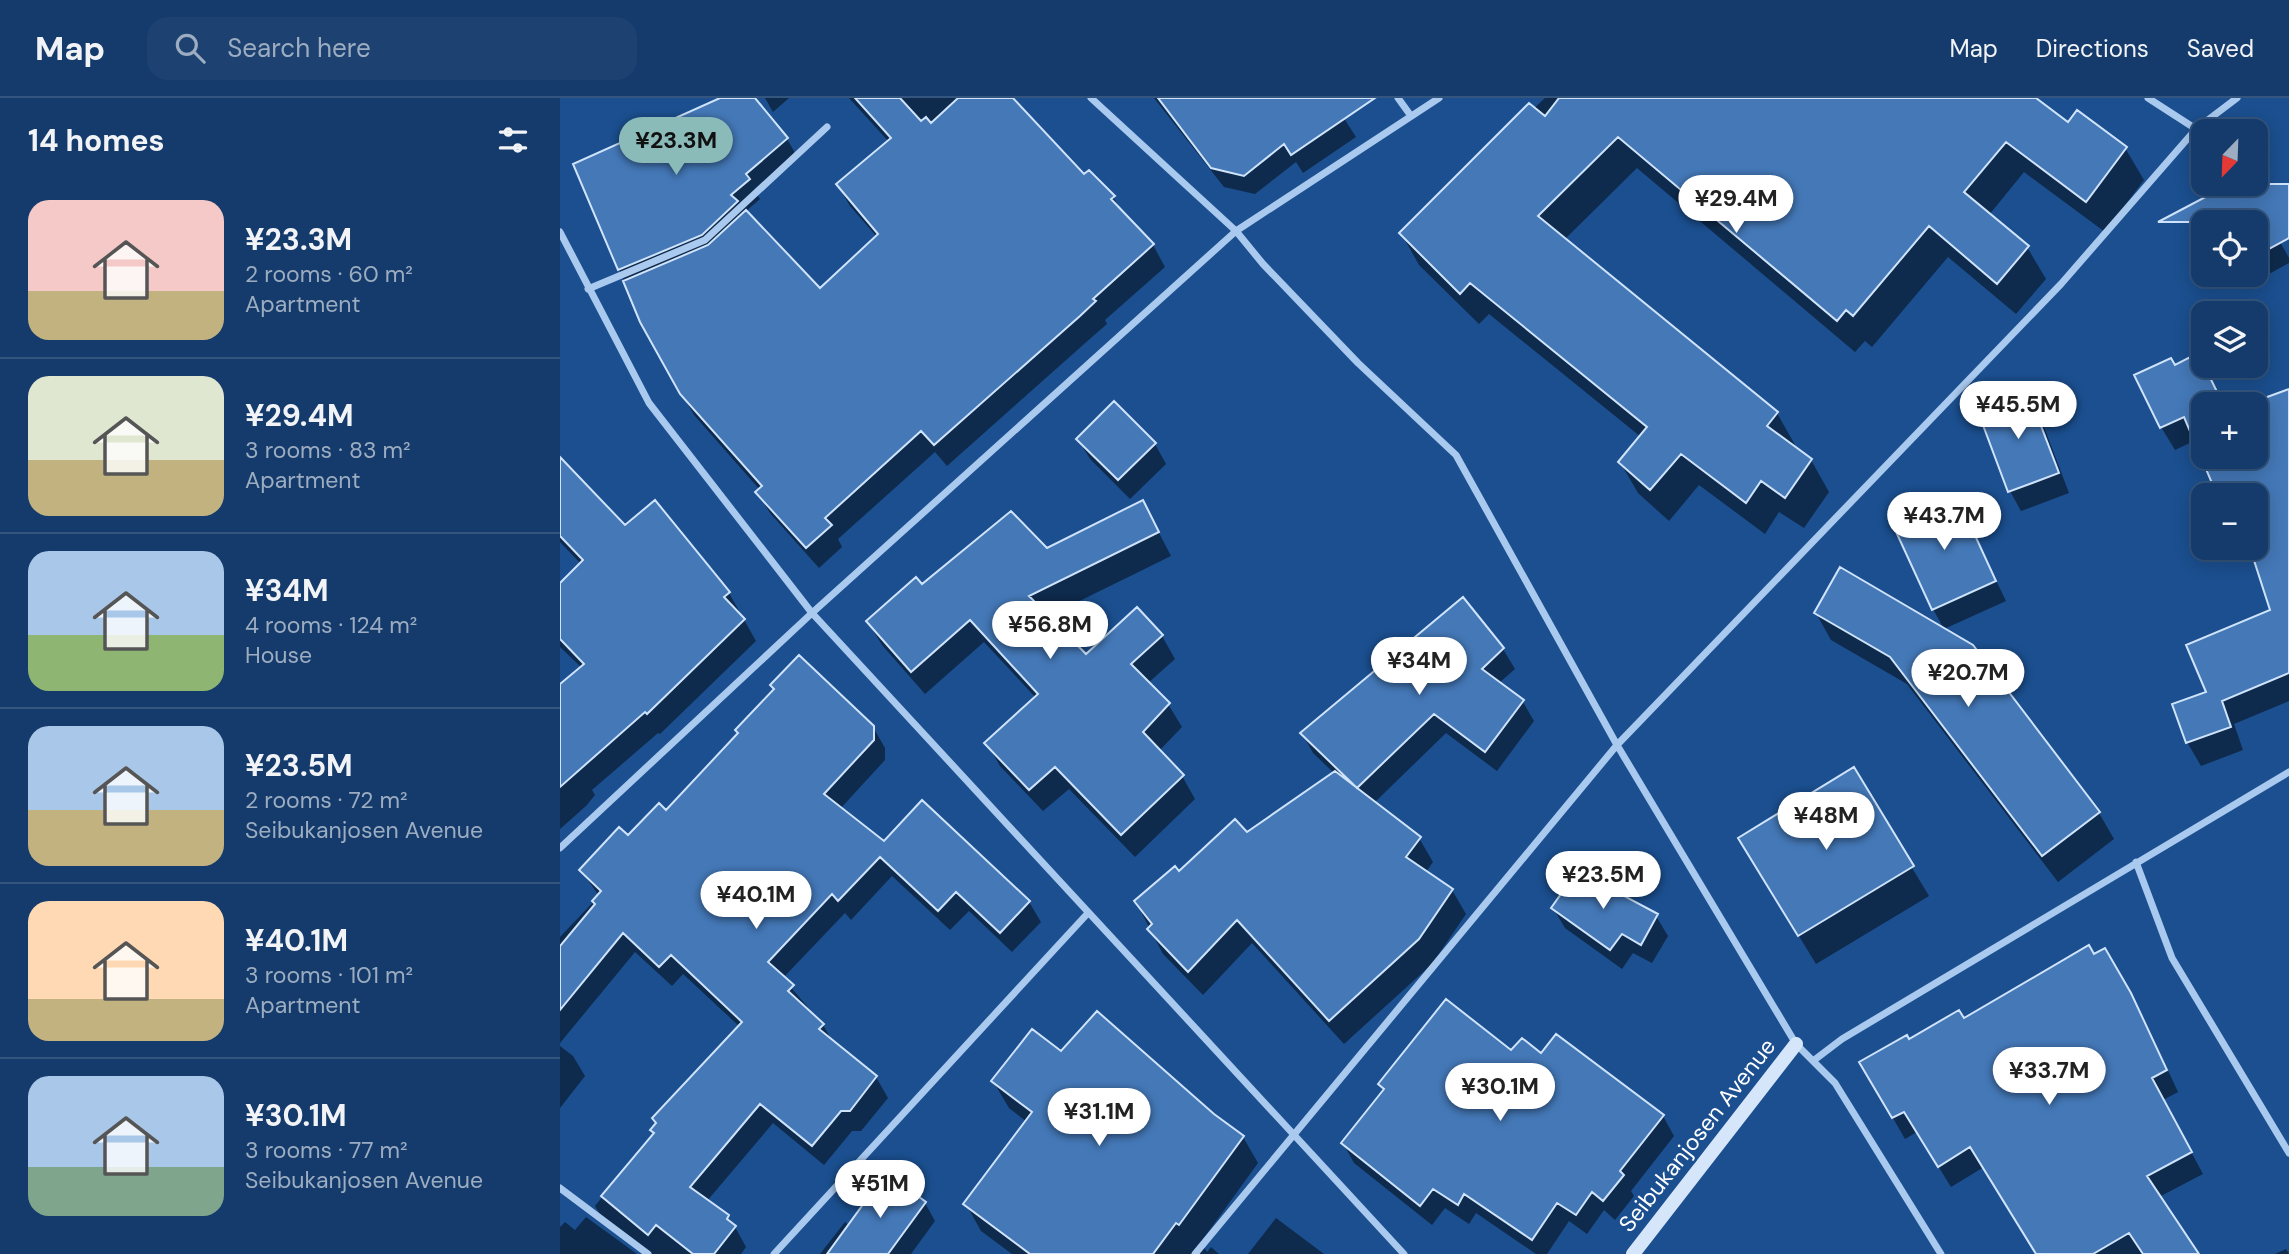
<!DOCTYPE html>
<html lang="en">
<head>
<meta charset="utf-8">
<style>
	:root { --surface:#143b6b; --page:#1d4271; --text:#f1f3f6; --muted:#9dadc1; --line:#33557e; --accent:#8bbbb9 }
	body { margin:0; font-family:"DM Sans",sans-serif; background:var(--page); color:var(--text); height:100vh; display:flex; flex-direction:column; font-size:26px; white-space:nowrap }
	* { box-sizing:border-box; margin:0 }
	p { font-size:23px; color:var(--muted) }
	.icon { flex:none; width:38px; height:38px; fill:none; stroke:currentColor; stroke-width:2; stroke-linecap:round; stroke-linejoin:round }
	.map { position:relative; flex:1; overflow:hidden }
	.panel { display:flex; flex-direction:column; background:var(--surface); width:560px }
	.panel>* { flex:none }
	.needle { width:46px; rotate:203deg }
	.buttons { position:absolute; left:1631px; top:21px; display:grid; gap:14px }
	.buttons a { display:grid; place-items:center; width:77px; height:77px; border-radius:14px; background:var(--surface); box-shadow:0 4px 18px #0003,0 0 0 2px var(--line); font-size:35px }
	.price { position:absolute; translate:-50% -60px; padding:0 16px; border-radius:24px; background:#fff; color:#222; font-size:23px; line-height:46px; filter:drop-shadow(0 2px 4px #0008) }
	.price::after { content:''; position:absolute; left:50%; top:42px; width:21px; height:16px; margin-left:-10px; background:inherit; clip-path:polygon(0 0,100% 0,50% 100%) }
	.price.current { background:var(--accent); color:#111 }
	ul { padding:0; list-style:none }
	li { display:flex; align-items:center; gap:21px; height:175px; padding:0 28px }
	li+li { border-top:2px solid var(--line) }
	li span { display:grid; place-items:center; flex:none; width:196px; height:140px; border-radius:21px; color:#555 }
	li>.icon { margin-inline-start:auto }
	span .icon { width:84px; height:84px; fill:#fffc; stroke-width:1 }
	li b { font-size:30px }
	h2 { display:flex; justify-content:space-between; align-items:center; height:84px; padding:0 28px; font-size:30px }
	header { display:flex; align-items:center; gap:42px; box-sizing:border-box; height:98px; padding:0 35px; background:var(--surface); border-bottom:2px solid var(--line) }
	header strong { font-size:33px }
	nav { display:flex; gap:38px; margin-inline-start:auto; font-size:24px }
	.search { width:490px; height:63px; background:var(--page); display:flex; align-items:center; gap:18px; box-sizing:border-box; padding:0 24px; border-radius:21px; color:var(--muted); font-size:26px }
	main { display:flex; flex:1; min-height:0 }
	.map>svg:first-child { display:block }
	.shadow { fill:#0007 }
	.building { fill:#4478b7; stroke:#cfe3fa; stroke-width:2 }
	.lines { fill:none; stroke-linecap:round; stroke-linejoin:round }
	.street { stroke:#a9c9ee; stroke-width:7 }
	.secondary { stroke:#d6e6fa; stroke-width:14 }
	.labels { text-anchor:middle; stroke-width:5; stroke-linejoin:round; paint-order:stroke }
	.street-label { font-size:23px; fill:#fff; stroke:#1b4f8f }
</style>
</head>
<body>
<header>
<strong>Map</strong>
<div class="search"><svg class="icon" aria-label="search" viewBox="0 0 24 24"><circle cx="10" cy="10" r="6"/><path d="M15 15l6 6"/></svg>Search here</div>
<nav><a>Map</a><a>Directions</a><a>Saved</a></nav>
</header>
<main>
<section class="panel">
<h2>14 homes<svg class="icon" aria-label="filters" viewBox="0 0 24 24"><path d="M4 7h16M4 17h16"/><circle cx="9" cy="7" r="2"/><circle cx="15" cy="17" r="2"/></svg></h2>
<ul>
<li><span style="background:linear-gradient(#f6c9c9 65%,#c2b280 0)"><svg class="icon" aria-label="home" viewBox="0 0 24 24"><path d="M3 11l9-7 9 7M6 9v11h12V9"/></svg></span><div><b>¥23.3M</b><p>2 rooms · 60 m²</p><p>Apartment</p></div></li>
<li><span style="background:linear-gradient(#dfe7d0 60%,#c2b280 0)"><svg class="icon" aria-label="home" viewBox="0 0 24 24"><path d="M3 11l9-7 9 7M6 9v11h12V9"/></svg></span><div><b>¥29.4M</b><p>3 rooms · 83 m²</p><p>Apartment</p></div></li>
<li><span style="background:linear-gradient(#a9c7e8 60%,#8fb573 0)"><svg class="icon" aria-label="home" viewBox="0 0 24 24"><path d="M3 11l9-7 9 7M6 9v11h12V9"/></svg></span><div><b>¥34M</b><p>4 rooms · 124 m²</p><p>House</p></div></li>
<li><span style="background:linear-gradient(#a9c7e8 60%,#c2b280 0)"><svg class="icon" aria-label="home" viewBox="0 0 24 24"><path d="M3 11l9-7 9 7M6 9v11h12V9"/></svg></span><div><b>¥23.5M</b><p>2 rooms · 72 m²</p><p>Seibukanjosen Avenue</p></div></li>
<li><span style="background:linear-gradient(#ffd9b3 70%,#c2b280 0)"><svg class="icon" aria-label="home" viewBox="0 0 24 24"><path d="M3 11l9-7 9 7M6 9v11h12V9"/></svg></span><div><b>¥40.1M</b><p>3 rooms · 101 m²</p><p>Apartment</p></div></li>
<li><span style="background:linear-gradient(#a9c7e8 65%,#7fa58c 0)"><svg class="icon" aria-label="home" viewBox="0 0 24 24"><path d="M3 11l9-7 9 7M6 9v11h12V9"/></svg></span><div><b>¥30.1M</b><p>3 rooms · 77 m²</p><p>Seibukanjosen Avenue</p></div></li>
</ul>
</section>
<div class="map">
<svg width="1729" height="1156" viewBox="0 0 1729 1156">
	<rect width="100%" height="100%" fill="#1b4f8f"/>
	<path class="shadow" d="M164 0H193L227 41 238 60 196 95 200 101 185 114 260 193 317 139 290 108 278 87 329 44 289 0H454L524 78 553 99 564 117 593 147 605 169 545 222 547 226 532 239 387 368 375 354 278 441 282 449 259 470 210 415 197 394 200 392 134 317 81 223 59 171Z
		M205 0H229L213 14Z
		M594 0H771L796 39 743 75 736 64 695 96 664 89Z
		M985 0H1473L1509 26 1565 50 1584 82 1545 134 1464 74 1429 117 1467 149 1486 181 1456 216 1388 159 1312 249 1305 243 1295 254 1077 70 1004 142 1217 315 1235 347 1233 350 1251 362 1269 394 1244 430 1219 414 1205 436 1139 387 1109 423 1078 395 1060 364 1081 339 929 216 919 226 859 167 841 135Z
		M1674 86H1688L1729 160V165L1689 187 1683 177H1696V124H1655L1643 102Z
		M1637 257 1663 306H1643V359H1696L1693 306 1729 293V603L1674 626 1683 652 1641 668 1627 644 1649 595 1712 513 1692 450H1696V397H1659L1636 342 1615 352 1601 329 1614 269Z
		M1467 294 1478 313 1509 395 1461 413 1450 393Z
		M518 341 595 346 606 366 570 401 530 361Z
		M0 362 65 429 95 404 169 495 196 543 100 636 98 635 32 692 35 697 26 708 0 731V589L22 570 0 549V487L21 466 0 444Z
		M1395 398 1446 503 1384 531 1373 511Z
		M583 404 611 458 487 519 526 559 602 538 615 561 588 585 608 606 622 629 599 653 622 678 635 701 575 759 509 691 483 713 440 668 427 645 476 600 424 544 365 596 322 547 308 524 362 489 486 452Z
		M1281 472 1539 715 1554 741 1498 784 1347 586 1271 542 1256 515Z
		M943 551 955 571 939 585 963 604 974 623 937 673 886 635 814 705 859 740 873 764 866 774 892 792 906 816 872 866 784 946 692 845 643 897 603 856 576 804 686 736 775 676 753 655 742 635Z
		M313 629 325 650V662L280 711 324 745 469 804 481 824 452 854 409 813 390 832 332 778 291 822 285 815 223 880 263 927 273 944 316 979 328 1000 301 1033H292L264 1067 213 1025 147 1103 167 1119 175 1129 186 1149 181 1156H85L47 1128 35 1108 180 929 123 876 112 888 75 854 0 945V839L39 798 21 772 106 714Z
		M1293 672 1369 798 1256 866 1197 769Z
		M1063 800 1096 818 1108 838 1092 865 1073 855 1062 871 1005 830 993 810Z
		M1545 852 1583 919 1618 994 1603 1002 1643 1076 1599 1099 1637 1156H1477L1424 1069 1391 1089 1357 1034 1345 1041 1301 964 1403 923Z
		M0 948 13 958 25 978 0 1010Z
		M501 955 653 1018 683 1039 698 1065 641 1144 647 1154 651 1149 659 1156H452L421 1133 406 1106 467 1024 449 1010 433 983Z
		M952 955 982 958 1103 1018 1114 1038 1071 1093 1074 1098 1055 1122 1044 1112 1027 1136 1009 1123 987 1156H976L916 1115 909 1126 885 1110 872 1127 794 1065 783 1045 824 993 821 987Z
		M365 1105 375 1123 351 1156H260L285 1124 290 1128Z
		M26 1119 77 1156H0V1129L5 1124 15 1132Z
		M716 1120 764 1156H688Z
		M1726 1151 1729 1156H1715Z"/>
	<path class="building" d="M160 0H195L228 40 186 76 190 81 171 97 178 103 142 137 58 172 13 66Z
		M295 0H340L361 23 366 19 371 25 398 0H453L524 76 529 72 555 98 551 101 594 146 533 201 536 203 520 218 374 347 361 333 265 420 272 427 246 450 195 394 202 388 120 296 80 224 63 183 148 147 186 112 260 190 318 136 276 86 331 40Z
		M598 0H815L731 57 724 46 684 78 651 70Z
		M999 0H1476L1508 24 1517 12 1567 49 1526 104 1446 44 1404 94 1469 148 1437 186 1369 128 1293 218 1286 212 1277 223 1058 39 978 118 1218 314 1207 328 1252 361 1225 400 1201 383 1186 405 1121 356 1090 392 1058 364 1087 329 910 185 900 196 839 135 969 5 985 18Z
		M1670 86H1729V140L1696 158V124H1598Z
		M1638 255 1663 306H1643V359H1696V306H1688L1729 291V575L1662 603 1671 629 1626 645 1612 606 1646 594 1626 547 1710 512 1690 450H1696V397H1657L1624 319 1600 330 1574 277 1611 260 1615 267Z
		M1467 291 1499 375 1448 394 1417 311Z
		M554 303 596 345 558 382 516 341Z
		M0 359 65 427 95 402 170 494 164 499 185 521 87 616 85 614 0 689V586L24 566 0 541V485L23 462 0 438Z
		M1396 396 1436 483 1372 512 1332 425Z
		M583 402 599 434 469 498 526 556 577 509 603 537 571 566 610 605 583 634 624 677 561 737 495 669 469 692 424 645 478 596 410 522 351 574 306 523 356 479 362 486 451 413 487 450Z
		M1280 469 1413 547 1540 714 1482 758 1330 559 1254 515Z
		M903 499 944 550 922 571 964 602 925 654 874 616 797 690 740 635Z
		M239 557 314 628V642L264 696 324 743 362 702 470 803 440 835 396 794 378 813 320 759 278 803 272 796 208 864 234 887 228 893 264 926 259 931 317 978 290 1013H281L252 1048 200 1006 130 1089 169 1117 167 1121 176 1128 154 1156H133L96 1127 88 1137 41 1098 94 1035 90 1032 96 1025 92 1020 182 924 111 857 99 869 63 835 0 912V848L35 806 32 803 41 793 19 772 59 729 68 737 99 705 106 712 178 635 175 632 214 591 210 587Z
		M1294 669 1354 768 1238 838 1178 740Z
		M775 673 861 739 846 759 893 791 859 841 769 923 677 822 628 874 587 831 592 826 574 803 615 768 619 773 675 721 687 734Z
		M1021 768 1064 798 1098 816 1081 847 1062 836 1050 852 991 810Z
		M1529 847 1534 856 1545 850 1571 895 1607 972 1592 980 1632 1054 1587 1078 1639 1156H1583L1569 1135 1533 1156H1476L1410 1049 1378 1069 1344 1014 1332 1020 1299 964 1347 937 1349 941 1399 912 1404 920Z
		M886 901 951 952 962 940 981 955 996 936 1104 1017 1060 1073 1064 1077 1043 1103 1032 1094 1016 1117 997 1105 972 1142 904 1096 898 1107 873 1091 860 1108 781 1045 824 991 818 986Z
		M537 913 654 1016 684 1038 619 1127 616 1125 593 1156H470L403 1106 472 1014 431 983 472 931 501 953Z
		M326 1075 366 1104 328 1156H267Z"/>
	<g class="lines">
		<path class="street" d="M531 0 676 133 703 166 798 265 896 357 1057 647 1236 946 1275 985 1381 1156
			M838 0 851 18
			M1588 0 1636 31
			M0 134 89 305 252 515 844 1156
			M28 191 145 142 267 29
			M0 750 252 515 676 133 879 0
			M1576 764 1612 860 1729 1055
			M1253 963 1282 941 1729 674
			M0 1090 88 1156
			M214 1156 528 815
			M635 1156 1057 647 1501 186 1636 31 1677 0"/>
		<path class="secondary" d="M1073 1156 1236 946"/>
	</g>
	<g class="labels">
		<g class="street-label">
			<text transform="translate(1137 1037) rotate(-52)" y="8">Seibukanjosen Avenue</text>
		</g>
	</g>
</svg>
<div class="buttons">
<a><svg class="needle" viewBox="-14 -14 28 28"><path d="M0-13l5 13h-10z" fill="#e53935"/><path d="M0 13l5-13h-10z" fill="#9dadc1"/></svg></a>
<a><svg class="icon" aria-label="locate" viewBox="0 0 24 24"><circle cx="12" cy="12" r="6"/><path d="M12 2v4M12 18v4M2 12h4M18 12h4"/></svg></a>
<a><svg class="icon" aria-label="layers" viewBox="0 0 24 24"><path d="M12 4l9 5-9 5-9-5zM3 14l9 5 9-5"/></svg></a>
<a>+</a>
<a>−</a>
</div>
<b class="price current" style="left:116px;top:79px">¥23.3M</b>
<b class="price" style="left:1176px;top:137px">¥29.4M</b>
<b class="price" style="left:1458px;top:343px">¥45.5M</b>
<b class="price" style="left:1384px;top:454px">¥43.7M</b>
<b class="price" style="left:490px;top:563px">¥56.8M</b>
<b class="price" style="left:859px;top:599px">¥34M</b>
<b class="price" style="left:1408px;top:611px">¥20.7M</b>
<b class="price" style="left:1266px;top:754px">¥48M</b>
<b class="price" style="left:1043px;top:813px">¥23.5M</b>
<b class="price" style="left:196px;top:833px">¥40.1M</b>
<b class="price" style="left:1489px;top:1009px">¥33.7M</b>
<b class="price" style="left:940px;top:1025px">¥30.1M</b>
<b class="price" style="left:539px;top:1050px">¥31.1M</b>
<b class="price" style="left:320px;top:1122px">¥51M</b>
</div>
</main>
</body>
</html>
